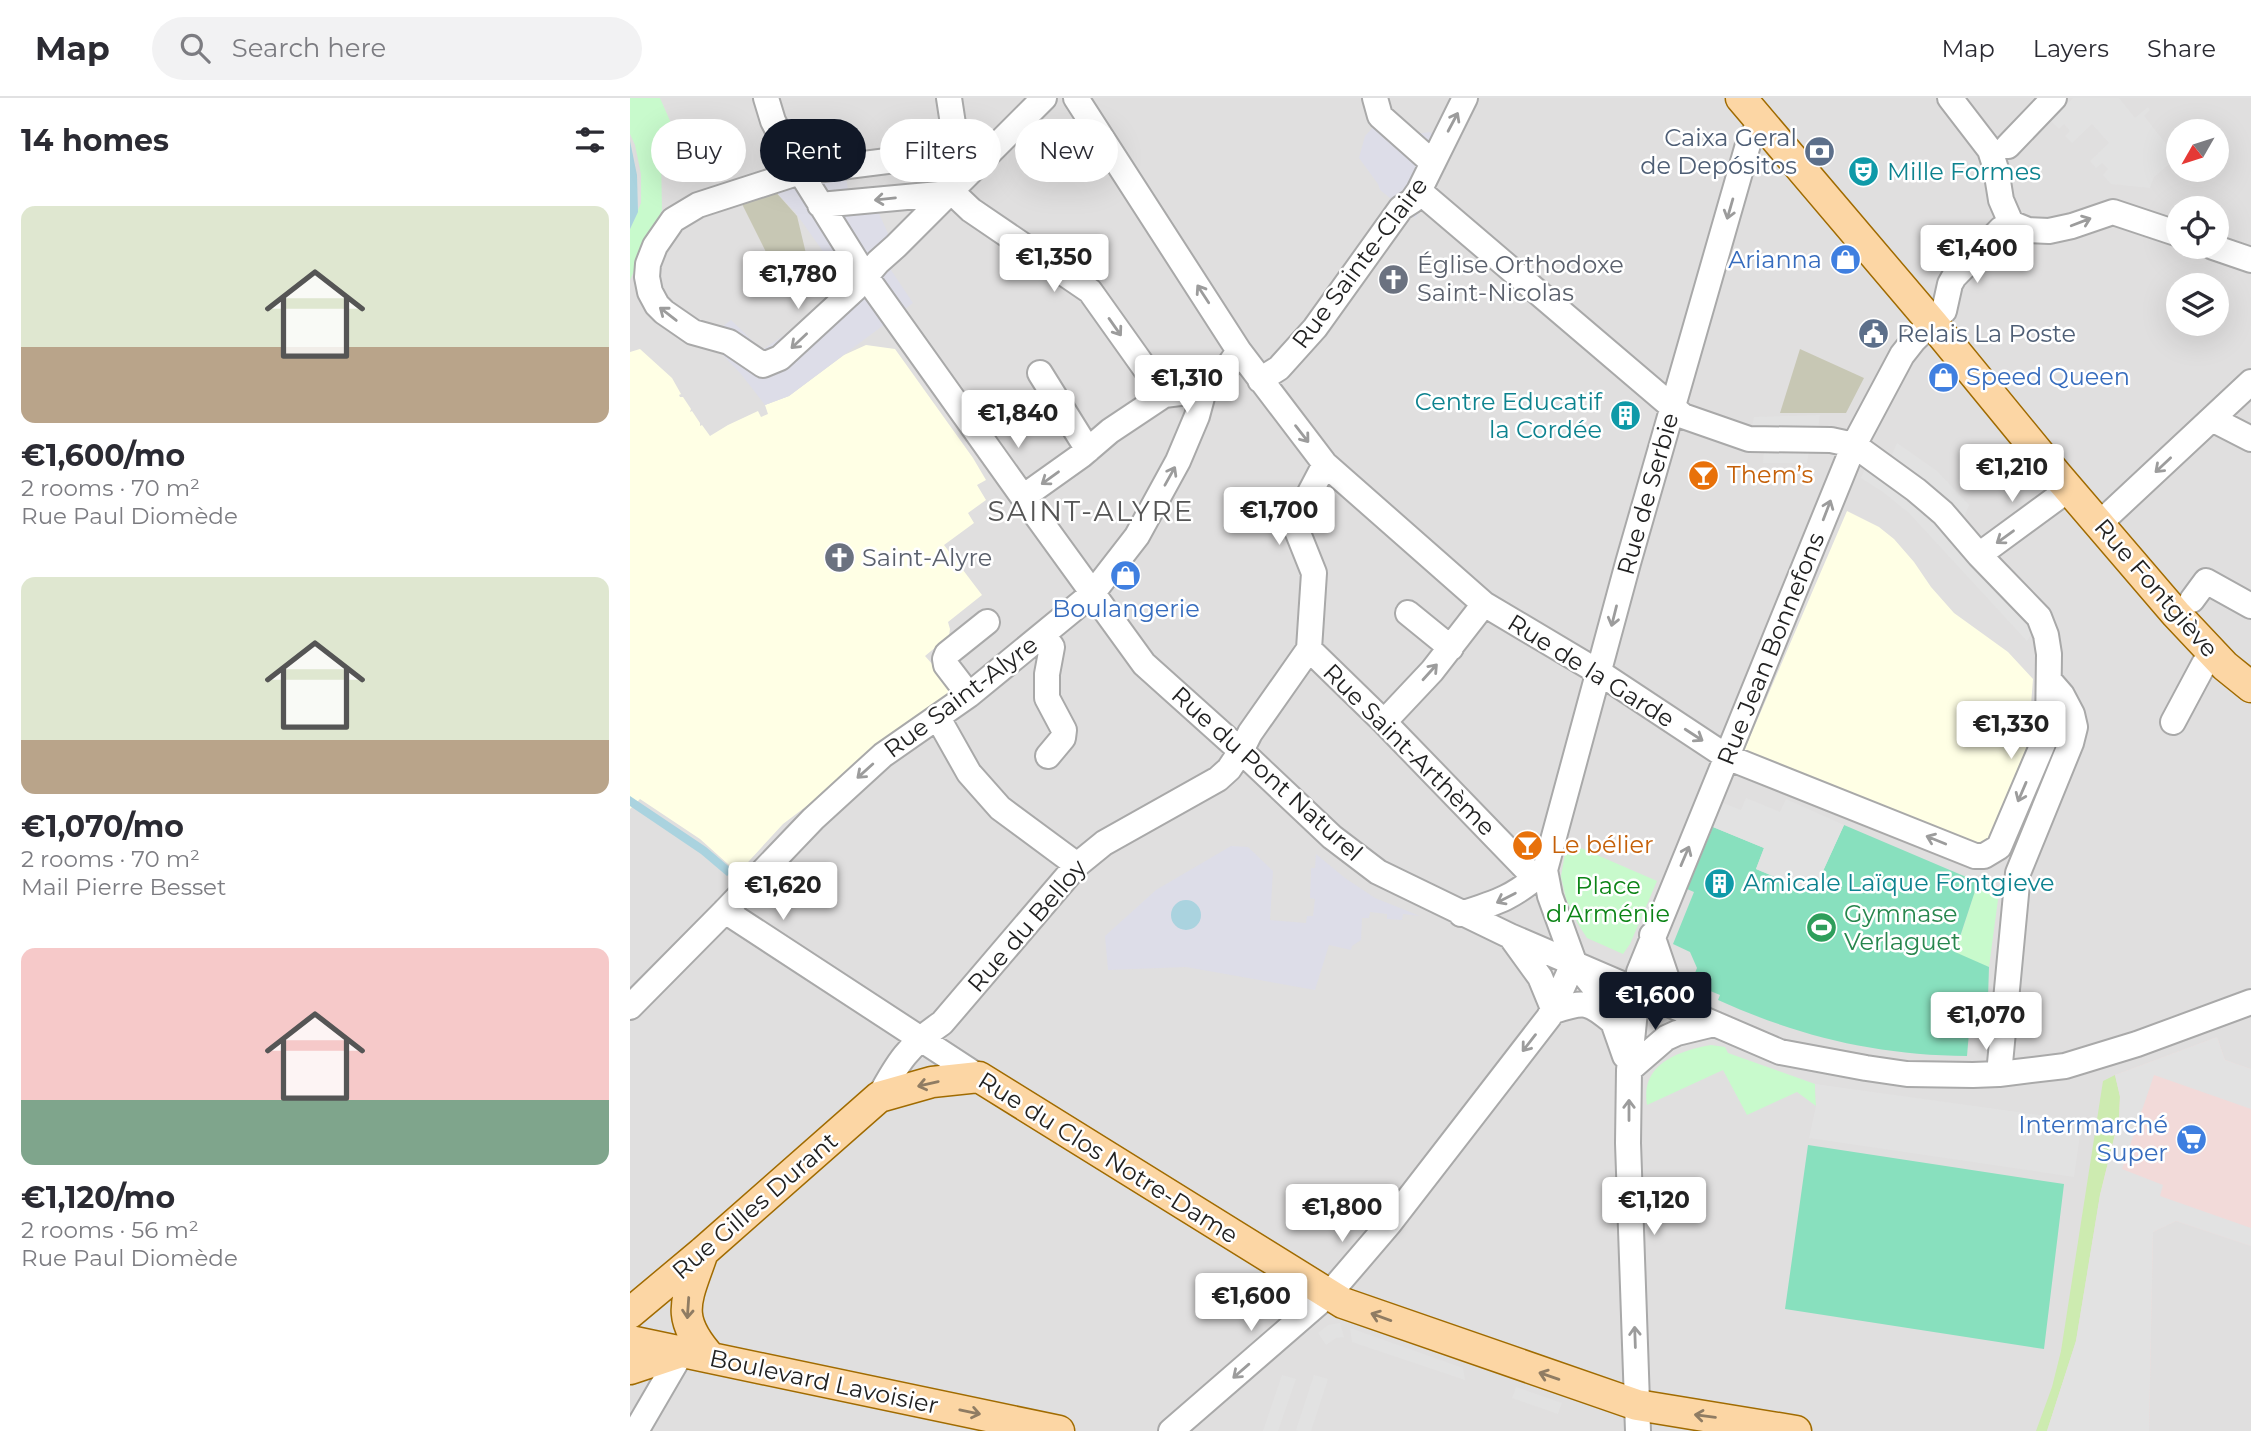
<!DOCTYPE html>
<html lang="en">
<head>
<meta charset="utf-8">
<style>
	:root { --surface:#fff; --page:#f2f2f3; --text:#2b2b33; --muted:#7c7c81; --line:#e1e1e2; --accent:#111827 }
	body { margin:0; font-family:Montserrat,sans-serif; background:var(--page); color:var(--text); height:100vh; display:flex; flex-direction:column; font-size:26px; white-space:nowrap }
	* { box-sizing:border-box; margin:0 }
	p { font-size:23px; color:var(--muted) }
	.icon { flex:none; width:38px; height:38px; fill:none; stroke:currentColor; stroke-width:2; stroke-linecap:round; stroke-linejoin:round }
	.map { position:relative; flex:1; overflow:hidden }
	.drawer { display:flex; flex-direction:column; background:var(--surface); width:630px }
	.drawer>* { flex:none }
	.top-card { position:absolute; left:21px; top:21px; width:665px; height:63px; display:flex; gap:14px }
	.needle { width:46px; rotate:231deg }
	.fabs { position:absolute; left:1536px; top:21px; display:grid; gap:14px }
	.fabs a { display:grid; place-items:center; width:63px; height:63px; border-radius:50%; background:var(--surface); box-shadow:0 7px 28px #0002; font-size:35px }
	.price { position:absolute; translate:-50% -60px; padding:0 16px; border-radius:7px; background:#fff; color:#222; font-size:23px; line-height:46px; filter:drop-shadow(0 2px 4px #0008) }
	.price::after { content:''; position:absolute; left:50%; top:42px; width:21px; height:16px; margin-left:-10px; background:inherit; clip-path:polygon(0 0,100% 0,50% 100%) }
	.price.active { background:var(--accent); color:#fff }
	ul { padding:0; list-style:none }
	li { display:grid; align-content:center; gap:14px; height:371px; padding:0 21px }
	li span { display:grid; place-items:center; height:217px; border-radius:14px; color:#555 }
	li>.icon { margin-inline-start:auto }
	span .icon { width:126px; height:126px; fill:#fffc; stroke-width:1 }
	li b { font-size:30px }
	h2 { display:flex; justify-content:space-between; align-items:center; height:84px; padding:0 21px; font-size:30px }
	.pill { padding:0 24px; border-radius:32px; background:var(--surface); box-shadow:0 7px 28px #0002; font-size:24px; line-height:63px }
	.pill.active { background:var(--accent); color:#fff }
	header { display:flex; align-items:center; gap:42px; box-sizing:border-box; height:98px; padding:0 35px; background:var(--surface); border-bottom:2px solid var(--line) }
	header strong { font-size:33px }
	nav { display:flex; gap:38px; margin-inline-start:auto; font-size:24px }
	.search { width:490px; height:63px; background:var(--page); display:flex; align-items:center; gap:18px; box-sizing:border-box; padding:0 24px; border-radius:38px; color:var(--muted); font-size:26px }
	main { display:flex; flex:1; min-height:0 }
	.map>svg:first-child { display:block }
	.residential { fill:#e0dfdf; fill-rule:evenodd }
	.commercial { fill:#f2dad9 }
	.education { fill:#ffffe5 }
	.construction { fill:#c7c7b4 }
	.grass { fill:#cdebb0 }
	.park { fill:#c8facc }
	.pitch { fill:#88e0be }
	.parking { fill:#e2e2e2 }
	.plaza { fill:#dddde8 }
	.water { fill:#aad3df }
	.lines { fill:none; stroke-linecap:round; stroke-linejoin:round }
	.minor-casing { stroke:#a9a9a9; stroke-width:28 }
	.major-casing { stroke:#a06b00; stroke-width:33 }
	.minor { stroke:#fff; stroke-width:24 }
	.major { stroke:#fcd6a4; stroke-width:30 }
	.oneway { stroke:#9c9c9c }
	.oneway2 { stroke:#8f7c63 }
	.labels { text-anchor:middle; stroke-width:5; stroke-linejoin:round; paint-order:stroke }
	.service-label { font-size:24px; fill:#4e5e75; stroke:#fff; text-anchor:end }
	.culture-label { font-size:24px; fill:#0d838f; stroke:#fff; text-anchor:start }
	.shop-label { font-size:24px; fill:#366cbe; stroke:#fff; text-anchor:end }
	.street-label { font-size:24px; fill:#222; stroke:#fff }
	.worship-label { font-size:24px; fill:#5b616d; stroke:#fff; text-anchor:start }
	.food-label { font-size:24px; fill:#c56008; stroke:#fff; text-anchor:start }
	.park-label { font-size:24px; fill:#0c8416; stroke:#fff }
	.leisure-label { font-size:24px; fill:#27864d; stroke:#fff; text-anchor:start }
	.quarter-label { font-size:28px; letter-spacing:2px; fill:#555; stroke:#fff }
</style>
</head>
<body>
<header>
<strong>Map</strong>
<div class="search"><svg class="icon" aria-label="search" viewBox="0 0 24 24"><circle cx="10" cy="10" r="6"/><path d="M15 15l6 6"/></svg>Search here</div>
<nav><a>Map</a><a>Layers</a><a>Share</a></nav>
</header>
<main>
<section class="drawer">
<h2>14 homes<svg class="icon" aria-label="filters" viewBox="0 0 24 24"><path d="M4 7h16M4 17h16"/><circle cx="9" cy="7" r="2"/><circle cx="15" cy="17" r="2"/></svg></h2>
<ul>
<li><span style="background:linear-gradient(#dfe7d0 65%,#b9a48a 0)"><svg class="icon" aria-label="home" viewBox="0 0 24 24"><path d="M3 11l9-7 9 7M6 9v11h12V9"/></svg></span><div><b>€1,600/mo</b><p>2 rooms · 70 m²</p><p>Rue Paul Diomède</p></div></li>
<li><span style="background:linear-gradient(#dfe7d0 75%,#b9a48a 0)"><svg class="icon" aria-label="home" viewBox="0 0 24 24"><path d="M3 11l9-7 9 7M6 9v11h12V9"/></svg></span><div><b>€1,070/mo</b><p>2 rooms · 70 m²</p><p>Mail Pierre Besset</p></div></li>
<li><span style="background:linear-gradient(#f6c9c9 70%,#7fa58c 0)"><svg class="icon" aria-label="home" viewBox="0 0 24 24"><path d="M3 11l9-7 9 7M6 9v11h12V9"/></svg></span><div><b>€1,120/mo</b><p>2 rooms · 56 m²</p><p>Rue Paul Diomède</p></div></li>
</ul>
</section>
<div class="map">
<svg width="1621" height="1333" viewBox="0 0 1621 1333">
	<rect width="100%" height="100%" fill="#f2efe9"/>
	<path class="residential" d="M0 0H1621V1333H0ZM1549 33H1587V72H1549ZM1549 110H1587V149H1549ZM1549 187H1587V226H1549Z"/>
	<path class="commercial" d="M1587 939 1595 962 1621 971V1148L1546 1123 1523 1134 1519 1333H1417L1446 1243 1470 1097 1490 998 1485 977Z"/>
	<path class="education" d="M236 247 265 251 343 360 356 382 347 387 356 402 338 415 344 425 314 447 352 497 318 524 320 531 319 538 295 558 327 594 153 726 108 775 70 741 10 701 0 711V254L10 251 42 280 51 296 49 297 50 299H53L61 311 60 314 62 313 70 325V328L72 327 80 338 98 327 128 313 131 319 138 316 135 307 159 298 214 257Z
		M1217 413 1249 429 1264 441 1284 464 1301 489 1324 515 1378 554 1403 581 1400 620 1408 639 1363 743 1345 750 1114 653Z"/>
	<path class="construction" d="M144 92 167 118 179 168 152 186 110 102Z
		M1170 251 1234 280 1216 315H1150Z"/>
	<path class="grass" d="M1485 977 1490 999 1489 1020 1470 1097 1446 1243 1417 1333H1406L1422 1289 1431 1253 1473 983Z"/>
	<path class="park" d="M0 0H30L44 32 27 47 31 59 32 112 0 182V131L11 105V76L5 47 0 36Z
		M937 744 1027 783 1000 846 993 856 957 840 948 826 936 801 931 778Z
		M1348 784 1369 794 1359 869 1325 855Z
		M1081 947 1095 949 1098 955 1185 986 1186 1008 1167 994 1117 1017 1093 972 1017 1007C1010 966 1048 953 1081 947Z"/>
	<path class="pitch" d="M1214 727 1348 784 1325 854 1359 869 1358 900 1342 899 1337 958C1247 957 1170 939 1088 902L1090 897 1061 885 1067 870 1060 854 1043 846 1064 794 1057 791 1083 729 1134 750 1126 771 1183 795Z
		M1178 1047 1434 1086 1414 1251 1155 1211Z"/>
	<path class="parking" d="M1443 0H1489L1505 20 1518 9 1520 12 1514 18 1544 56 1549 53V58L1524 79 1520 90 1481 86 1473 77 1478 71 1472 65 1466 70 1460 63 1479 45 1462 26 1442 45 1435 38 1440 33 1434 26 1429 31 1421 23Z
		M1190 317 1188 332 1121 333 1124 319Z
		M1267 345 1307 373 1339 407 1332 424 1300 387 1261 359Z
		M1134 353 1179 354 1177 365H1133Z
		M1236 368 1286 404 1405 531 1397 543 1279 415 1253 394 1231 380Z
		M1116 700 1150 714 1156 701 1214 727 1183 795 1126 771 1134 750 1083 729 1093 705 1111 712Z
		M1587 939 1595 962 1621 971V1011L1524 977 1492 1071 1533 1087 1530 1098 1621 1130V1148L1546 1123 1523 1134 1519 1333H1417L1446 1243 1470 1097 1489 1020 1490 998 1485 977Z
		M1185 986 1452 1023 1444 1079 1179 1040 1186 1008Z
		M710 1225 714 1239 706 1240 696 1247 688 1235 698 1227Z
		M720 1230 833 1270 835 1282 722 1244Z
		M652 1277 666 1281 648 1333H633Z
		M684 1277 698 1281 681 1333H668L666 1332Z
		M886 1289 932 1305 928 1316 882 1300Z"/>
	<path class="plaza" d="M748 24 786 36 800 34 820 52 799 101 785 120 750 92 748 86 729 60 735 38Z
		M215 71 218 93 243 102 260 140 259 169 283 205 159 298 135 307 111 276 84 248 88 232 101 222 132 252 159 234 214 183 165 114 144 92Z
		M601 748 618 749 643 773 640 822 676 825 677 818H683L685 801 680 800 681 770H685L686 756 715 780 745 800 790 818 773 816 772 822 757 821V816L740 814 739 820H732L731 842 722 848 721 852 699 847 685 892 556 869 478 872 475 838 526 792Z"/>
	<path class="water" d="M0 43 7 77 8 114 0 131Z
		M0 698 76 749 103 772 97 778 71 756 0 708Z
		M541 817a15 15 0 1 1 30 0a15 15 0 1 1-30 0Z"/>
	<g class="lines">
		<defs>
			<path id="minor" d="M136 0 143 23 166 67 236 179 393 399 514 566 611 653 702 739 748 774 880 838 1150 954 1236 970 1277 976 1343 977 1369 976 1435 968 1507 946 1621 904
				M319 0 329 65
				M446 0 609 253 695 366 854 506 970 575 1097 659 1345 758H1354L1369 749 1418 634 1419 556 1416 537 1409 519 1349 457 1313 415 1286 392 1224 347 1201 342 1119 341 1053 318 789 93
				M745 0 750 18 803 65
				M1320 0 1360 52 1366 71 1371 102 1381 125 1398 132 1419 133 1442 128 1483 114 1549 136
				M1378 48 1424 0
				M327 51 305 57 170 74 68 107 43 122 25 148 18 166 17 179 20 194 27 207 34 214 63 234 99 244 133 267 150 260 225 191 248 164 266 148 414 0
				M321 93 341 112 460 193 534 297
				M190 107 320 95
				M1583 149 1621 162
				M410 275 458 352
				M630 282 649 270 685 230 771 110 782 103 789 93 835 0
				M1582 321 1621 341
				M393 399 452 357 480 333 534 297 574 292
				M1469 426 1621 284
				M1349 457 1439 391
				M1562 502 1576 483 1621 508
				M778 515 821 550
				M413 537 422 549 417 576V600L434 632 433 640 418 658
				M679 551 754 624 905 780
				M339 597 316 567 315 561 317 556 357 524
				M308 620 339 675 370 710 447 767
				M754 624 802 573 854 506
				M1543 624 1574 566
				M95 813 349 979
				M831 816C869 804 884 799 915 772
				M1022 837 1038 884 1060 914
				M881 839 910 879 924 913C955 903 958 903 983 924
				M0 909 95 813 183 721 253 657 339 597 462 496 507 438 548 363 567 318 574 292 590 280 609 253
				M995 958 976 904 944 864 920 798 915 772 998 465 1119 43 1131 24
				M999 972 1036 940 1047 935 1084 926
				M1369 976 1388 775 1441 645 1445 629 1442 616 1432 597 1419 582
				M249 999C268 964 278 948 312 925L447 767 474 745 588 681 599 671 611 653 620 635 679 551 684 475 664 425 695 366
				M6 1333 52 1254
				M541 1333 699 1196 759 1126 919 919 944 864
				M1008 1333 998 1045 999 972 1009 874 1224 347 1272 257 1283 243 1314 213 1320 186 1324 179 1371 131 1381 125"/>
			<path id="major" d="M1111 0 1303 226 1426 376 1546 516 1595 568 1621 589
				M73 1154C57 1202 43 1218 81 1260
				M0 1215 73 1154 249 999 302 984 349 979 713 1205 1007 1307 1166 1333
				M0 1243 429 1333
				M0 1271 51 1254"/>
		</defs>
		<use href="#minor" class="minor-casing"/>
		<use href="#major" class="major-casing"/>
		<use href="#minor" class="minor"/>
		<use href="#major" class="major"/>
	</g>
	<defs><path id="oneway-shaft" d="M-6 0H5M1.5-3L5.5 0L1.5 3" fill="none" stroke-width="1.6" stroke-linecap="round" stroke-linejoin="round" transform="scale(1.75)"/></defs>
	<g class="oneway">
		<use href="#oneway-shaft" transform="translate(823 24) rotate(-62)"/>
		<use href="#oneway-shaft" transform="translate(255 101) rotate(174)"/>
		<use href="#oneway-shaft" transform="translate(1100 111) rotate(106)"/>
		<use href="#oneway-shaft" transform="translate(1451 124) rotate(-21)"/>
		<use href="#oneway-shaft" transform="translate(573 196) rotate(-123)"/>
		<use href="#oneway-shaft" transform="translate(38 216) rotate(-142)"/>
		<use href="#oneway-shaft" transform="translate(485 229) rotate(55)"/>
		<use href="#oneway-shaft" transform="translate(169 243) rotate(137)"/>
		<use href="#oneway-shaft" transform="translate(672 336) rotate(52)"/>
		<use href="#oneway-shaft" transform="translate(1533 367) rotate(137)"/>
		<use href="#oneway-shaft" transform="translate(540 378) rotate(-61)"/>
		<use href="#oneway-shaft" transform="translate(420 380) rotate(144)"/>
		<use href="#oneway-shaft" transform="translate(1197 412) rotate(-69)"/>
		<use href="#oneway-shaft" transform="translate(1375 439) rotate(144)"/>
		<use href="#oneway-shaft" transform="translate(984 518) rotate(104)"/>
		<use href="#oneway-shaft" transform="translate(800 574) rotate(-48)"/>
		<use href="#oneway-shaft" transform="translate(1064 637) rotate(33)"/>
		<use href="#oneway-shaft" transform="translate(235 673) rotate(138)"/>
		<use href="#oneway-shaft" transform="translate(1392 694) rotate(113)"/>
		<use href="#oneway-shaft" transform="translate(1306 742) rotate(-158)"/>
		<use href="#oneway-shaft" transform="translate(1055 758) rotate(-67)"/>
		<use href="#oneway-shaft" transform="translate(876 800) rotate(153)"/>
		<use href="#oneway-shaft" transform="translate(899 945) rotate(128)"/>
		<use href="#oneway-shaft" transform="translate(999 1012) rotate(-90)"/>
		<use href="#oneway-shaft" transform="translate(1005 1239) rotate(-92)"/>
		<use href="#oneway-shaft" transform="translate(611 1273) rotate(139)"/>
	</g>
	<g class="oneway2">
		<use href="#oneway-shaft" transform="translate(298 986) rotate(167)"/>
		<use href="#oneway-shaft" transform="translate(58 1210) rotate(94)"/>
		<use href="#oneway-shaft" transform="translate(751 1219) rotate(-160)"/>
		<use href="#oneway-shaft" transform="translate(919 1278) rotate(-161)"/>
		<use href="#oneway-shaft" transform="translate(340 1314) rotate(12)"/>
		<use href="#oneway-shaft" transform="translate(1075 1318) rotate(-173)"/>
	</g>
	<defs>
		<symbol id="bank-disc" viewBox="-11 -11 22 22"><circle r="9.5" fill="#5c6f8a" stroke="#fff"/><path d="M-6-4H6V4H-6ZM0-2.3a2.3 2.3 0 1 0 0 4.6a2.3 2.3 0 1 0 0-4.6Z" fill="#fff"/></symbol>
		<symbol id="theatre-disc" viewBox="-11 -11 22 22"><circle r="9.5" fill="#0f9aa8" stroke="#fff"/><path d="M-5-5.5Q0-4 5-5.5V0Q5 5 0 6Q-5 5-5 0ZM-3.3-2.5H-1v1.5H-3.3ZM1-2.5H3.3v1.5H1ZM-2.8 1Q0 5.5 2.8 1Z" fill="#fff"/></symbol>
		<symbol id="shop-disc" viewBox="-11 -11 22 22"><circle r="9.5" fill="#3f7fe0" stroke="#fff"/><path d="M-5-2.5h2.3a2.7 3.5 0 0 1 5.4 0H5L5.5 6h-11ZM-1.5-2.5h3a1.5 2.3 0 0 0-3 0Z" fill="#fff"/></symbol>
		<symbol id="church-disc" viewBox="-11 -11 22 22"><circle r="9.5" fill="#6b7280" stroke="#fff"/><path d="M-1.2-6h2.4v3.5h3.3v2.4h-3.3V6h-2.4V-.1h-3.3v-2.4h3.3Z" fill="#fff"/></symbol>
		<symbol id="civic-disc" viewBox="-11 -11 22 22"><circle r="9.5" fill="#5c6f8a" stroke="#fff"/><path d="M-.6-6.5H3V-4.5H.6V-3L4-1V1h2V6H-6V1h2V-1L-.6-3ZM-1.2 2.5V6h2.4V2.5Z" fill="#fff"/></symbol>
		<symbol id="building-disc" viewBox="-11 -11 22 22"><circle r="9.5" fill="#0f9aa8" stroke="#fff"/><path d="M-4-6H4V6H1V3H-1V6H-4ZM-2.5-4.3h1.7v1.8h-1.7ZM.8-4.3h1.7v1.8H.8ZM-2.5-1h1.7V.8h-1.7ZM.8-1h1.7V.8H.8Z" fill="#fff"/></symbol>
		<symbol id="bar-disc" viewBox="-11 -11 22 22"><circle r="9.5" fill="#e8710a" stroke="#fff"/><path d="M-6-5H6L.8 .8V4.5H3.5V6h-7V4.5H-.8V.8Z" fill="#fff"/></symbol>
		<symbol id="stadium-disc" viewBox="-11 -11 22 22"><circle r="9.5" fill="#2e9e5b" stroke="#fff"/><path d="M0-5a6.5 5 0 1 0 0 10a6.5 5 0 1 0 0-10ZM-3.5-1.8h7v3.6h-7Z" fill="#fff"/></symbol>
		<symbol id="supermarket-disc" viewBox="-11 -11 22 22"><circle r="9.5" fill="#3f7fe0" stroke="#fff"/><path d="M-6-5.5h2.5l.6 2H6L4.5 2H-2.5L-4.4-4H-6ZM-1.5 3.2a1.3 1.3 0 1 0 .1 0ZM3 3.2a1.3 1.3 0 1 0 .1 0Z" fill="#fff"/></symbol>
	</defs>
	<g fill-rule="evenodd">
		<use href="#bank-disc" x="1172" y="36" width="35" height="35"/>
		<use href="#theatre-disc" x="1216" y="56" width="35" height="35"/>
		<use href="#shop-disc" x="1198" y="144" width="35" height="35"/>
		<use href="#church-disc" x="746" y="164" width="35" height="35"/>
		<use href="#civic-disc" x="1226" y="218" width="35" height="35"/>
		<use href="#shop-disc" x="1296" y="262" width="35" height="35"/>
		<use href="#building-disc" x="978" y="300" width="35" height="35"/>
		<use href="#bar-disc" x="1056" y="360" width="35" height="35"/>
		<use href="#church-disc" x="192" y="442" width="35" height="35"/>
		<use href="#shop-disc" x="478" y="460" width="35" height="35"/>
		<use href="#bar-disc" x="880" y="730" width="35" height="35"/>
		<use href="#building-disc" x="1072" y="768" width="35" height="35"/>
		<use href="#stadium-disc" x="1174" y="812" width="35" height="35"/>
		<use href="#supermarket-disc" x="1544" y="1024" width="35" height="35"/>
	</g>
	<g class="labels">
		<g class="service-label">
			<text x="1167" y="48">Caixa Geral<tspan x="1167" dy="28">de Depósitos</tspan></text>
			<text x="1267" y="244" text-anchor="start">Relais La Poste</text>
		</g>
		<g class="culture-label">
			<text x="1257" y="82">Mille Formes</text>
			<text x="972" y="312" text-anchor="end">Centre Educatif<tspan x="972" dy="28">la Cordée</tspan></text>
			<text x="1113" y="793">Amicale Laïque Fontgieve</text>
		</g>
		<g class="shop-label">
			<text x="1192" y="170">Arianna</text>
			<text x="1336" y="287" text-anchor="start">Speed Queen</text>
			<text x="496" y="519" text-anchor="middle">Boulangerie</text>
			<text x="1538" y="1035">Intermarché<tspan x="1538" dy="28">Super</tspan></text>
		</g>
		<g class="street-label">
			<text transform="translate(730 165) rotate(-53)" y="8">Rue Sainte-Claire</text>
			<text transform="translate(1018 396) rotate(-74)" y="8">Rue de Serbie</text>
			<text transform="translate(1526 490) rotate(49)" y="8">Rue Fontgiève</text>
			<text transform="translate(1141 551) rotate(-68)" y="8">Rue Jean Bonnefons</text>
			<text transform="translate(961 573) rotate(32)" y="8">Rue de la Garde</text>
			<text transform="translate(331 599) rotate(-37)" y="8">Rue Saint-Alyre</text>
			<text transform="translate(779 652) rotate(45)" y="8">Rue Saint-Arthème</text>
			<text transform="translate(637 676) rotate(42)" y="8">Rue du Pont Naturel</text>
			<text transform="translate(397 828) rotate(-49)" y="8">Rue du Belloy</text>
			<text transform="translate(478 1060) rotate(32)" y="8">Rue du Clos Notre-Dame</text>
			<text transform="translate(125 1108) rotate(-41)" y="8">Rue Gilles Durant</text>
			<text transform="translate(194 1284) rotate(12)" y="8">Boulevard Lavoisier</text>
		</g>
		<g class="worship-label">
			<text x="787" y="175">Église Orthodoxe<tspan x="787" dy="28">Saint-Nicolas</tspan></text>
			<text x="232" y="468">Saint-Alyre</text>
		</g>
		<g class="food-label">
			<text x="1097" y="385">Them’s</text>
			<text x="921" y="755">Le bélier</text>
		</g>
		<g class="park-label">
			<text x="978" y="796">Place<tspan x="978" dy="28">d'Arménie</tspan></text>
		</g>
		<g class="leisure-label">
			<text x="1214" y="824">Gymnase<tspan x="1214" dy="28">Verlaguet</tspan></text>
		</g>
		<g class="quarter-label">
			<text x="461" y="423">SAINT-ALYRE</text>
		</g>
	</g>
</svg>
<div class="fabs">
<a><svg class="needle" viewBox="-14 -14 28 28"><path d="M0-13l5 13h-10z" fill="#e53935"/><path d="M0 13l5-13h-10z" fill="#7c7c81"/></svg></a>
<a><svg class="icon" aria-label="locate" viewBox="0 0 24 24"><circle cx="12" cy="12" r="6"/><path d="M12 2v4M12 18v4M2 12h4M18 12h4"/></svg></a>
<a><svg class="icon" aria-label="layers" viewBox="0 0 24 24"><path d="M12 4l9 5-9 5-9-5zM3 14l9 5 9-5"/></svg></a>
</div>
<b class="price" style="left:1347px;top:187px">€1,400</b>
<b class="price" style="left:424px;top:196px">€1,350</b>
<b class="price" style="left:168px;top:213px">€1,780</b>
<b class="price" style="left:557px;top:317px">€1,310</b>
<b class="price" style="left:388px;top:352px">€1,840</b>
<b class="price" style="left:1382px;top:406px">€1,210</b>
<b class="price" style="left:649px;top:449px">€1,700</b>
<b class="price" style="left:1381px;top:663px">€1,330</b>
<b class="price" style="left:153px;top:824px">€1,620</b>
<b class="price active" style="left:1025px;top:934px">€1,600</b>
<b class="price" style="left:1356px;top:954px">€1,070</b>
<b class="price" style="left:1024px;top:1139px">€1,120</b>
<b class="price" style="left:712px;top:1146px">€1,800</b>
<b class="price" style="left:621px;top:1235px">€1,600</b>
<div class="top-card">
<a class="pill">Buy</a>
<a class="pill active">Rent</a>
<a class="pill">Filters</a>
<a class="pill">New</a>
</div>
</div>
</main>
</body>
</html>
